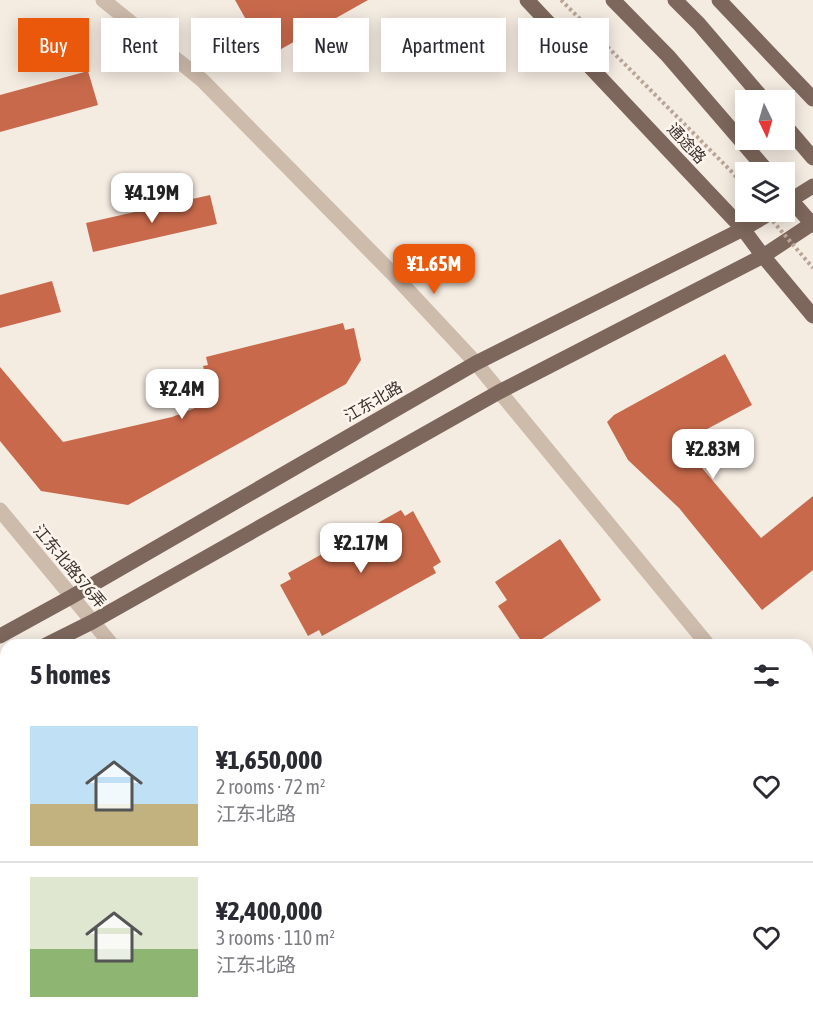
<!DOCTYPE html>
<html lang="en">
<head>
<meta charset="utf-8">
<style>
	:root { --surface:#fff; --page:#f7f7f7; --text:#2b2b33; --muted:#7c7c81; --line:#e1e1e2; --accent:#ea580c }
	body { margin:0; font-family:"Asap Condensed","Noto Sans SC",sans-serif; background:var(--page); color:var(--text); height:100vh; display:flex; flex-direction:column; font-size:22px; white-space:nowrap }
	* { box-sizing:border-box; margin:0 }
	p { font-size:20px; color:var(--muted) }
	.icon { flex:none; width:33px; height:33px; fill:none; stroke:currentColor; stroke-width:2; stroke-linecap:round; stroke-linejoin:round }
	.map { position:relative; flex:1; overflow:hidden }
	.side { position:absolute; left:0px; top:639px; width:813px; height:384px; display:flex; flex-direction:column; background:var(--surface); border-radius:18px 18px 0 0; box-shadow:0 3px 15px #0003 }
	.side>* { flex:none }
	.banner { position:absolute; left:18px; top:18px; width:777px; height:54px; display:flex; gap:12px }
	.needle { width:39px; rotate:175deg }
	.tools { position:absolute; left:735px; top:90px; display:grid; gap:12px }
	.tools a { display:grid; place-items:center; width:60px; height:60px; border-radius:0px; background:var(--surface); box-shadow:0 3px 15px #0003; font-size:30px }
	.price { position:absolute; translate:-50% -51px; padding:0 14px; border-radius:12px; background:#fff; color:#222; font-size:20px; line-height:39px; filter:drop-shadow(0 2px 3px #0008) }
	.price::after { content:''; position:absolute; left:50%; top:36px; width:18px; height:14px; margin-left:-9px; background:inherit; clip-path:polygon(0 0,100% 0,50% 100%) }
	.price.active { background:var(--accent); color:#fff }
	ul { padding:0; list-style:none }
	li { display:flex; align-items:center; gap:18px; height:150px; padding:0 30px }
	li+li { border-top:2px solid var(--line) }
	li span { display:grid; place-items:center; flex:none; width:168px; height:120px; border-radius:0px; color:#555 }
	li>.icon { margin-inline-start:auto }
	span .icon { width:72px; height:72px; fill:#fffc; stroke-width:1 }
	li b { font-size:26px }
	h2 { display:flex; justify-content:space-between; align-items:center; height:72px; padding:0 30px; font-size:26px }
	.tag { padding:0 21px; border-radius:0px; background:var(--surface); box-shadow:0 3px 15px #0003; font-size:21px; line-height:54px }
	.tag.active { background:var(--accent); color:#fff }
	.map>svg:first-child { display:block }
	.building { fill:#c8694b }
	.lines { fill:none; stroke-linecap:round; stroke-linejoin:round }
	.path { stroke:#b9a596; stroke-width:4; stroke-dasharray:3 3; stroke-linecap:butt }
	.minor { stroke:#cdbbac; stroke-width:15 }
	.major { stroke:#7d675c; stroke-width:15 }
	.path-bridge { stroke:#b9a596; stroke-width:4; stroke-dasharray:3 3; stroke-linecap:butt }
	.major-bridge { stroke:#7d675c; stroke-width:15 }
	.labels { text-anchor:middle; stroke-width:5; stroke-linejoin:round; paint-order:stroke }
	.street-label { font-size:16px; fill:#3b302b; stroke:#fbf5ee }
</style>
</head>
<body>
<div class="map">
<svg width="813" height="1023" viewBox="0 0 813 1023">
	<rect width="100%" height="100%" fill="#f4ebe1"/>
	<path class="building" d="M235 0H368L267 57Z
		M88 71 98 105 0 132V95Z
		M210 195 217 224 93 252 86 223Z
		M52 281 61 312 0 328V295Z
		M343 323 345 330 354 328 361 360 346 384 128 505 41 491 0 441V367L63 442 172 417 213 401 203 366 208 365 206 357Z
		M725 354 752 405 681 443 761 538 813 496V570L762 610 679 508 628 460 607 422 614 415Z
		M401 510 405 516 413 511 441 562 433 567 436 573 322 636 319 630 308 636 280 585 291 579 288 573Z
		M560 539 601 600 533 645H524L498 606 507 600 495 582Z
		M807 862 813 870 807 874Z
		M486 1017H586L576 1023H553L552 1021 549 1023H490Z"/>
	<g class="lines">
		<path class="path" d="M561 0 732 172 746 189"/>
		<path class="minor" d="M103 0 202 80 392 273 476 363 708 645
			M0 510 112 645
			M807 765 813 772
			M421 1017 426 1023"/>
		<path class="major" d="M527 0 743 229 763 256 813 316
			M613 0 668 56 768 172
			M675 0 699 24 764 100
			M719 0 813 99
			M784 124 813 158
			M784 204 813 186
			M0 636 71 597 476 363 743 229 772 212
			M46 645 92 622 499 392 763 256 813 223
			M0 669 6 666
			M807 980 813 976
			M739 1023 748 1017
			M793 1023 803 1017"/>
		<path class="path-bridge" d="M765 212 813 268"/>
		<path class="major-bridge" d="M784 192 813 225"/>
	</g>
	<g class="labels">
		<g class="street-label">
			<text transform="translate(687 143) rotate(47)" y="6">通途路</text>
			<text transform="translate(373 401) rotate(-30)" y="6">江东北路</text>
			<text transform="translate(70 566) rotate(50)" y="6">江东北路576弄</text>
		</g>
	</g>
</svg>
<div class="tools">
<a><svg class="needle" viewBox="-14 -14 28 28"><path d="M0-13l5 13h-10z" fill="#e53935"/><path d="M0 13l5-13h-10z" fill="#7c7c81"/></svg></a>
<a><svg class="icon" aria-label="layers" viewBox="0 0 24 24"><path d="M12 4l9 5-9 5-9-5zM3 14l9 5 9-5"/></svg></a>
</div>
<b class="price" style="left:152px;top:224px">¥4.19M</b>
<b class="price active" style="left:434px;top:295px">¥1.65M</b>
<b class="price" style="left:182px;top:420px">¥2.4M</b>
<b class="price" style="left:713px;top:480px">¥2.83M</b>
<b class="price" style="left:361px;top:574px">¥2.17M</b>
<div class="banner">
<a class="tag active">Buy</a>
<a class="tag">Rent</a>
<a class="tag">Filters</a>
<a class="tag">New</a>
<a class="tag">Apartment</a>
<a class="tag">House</a>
</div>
<section class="side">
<h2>5 homes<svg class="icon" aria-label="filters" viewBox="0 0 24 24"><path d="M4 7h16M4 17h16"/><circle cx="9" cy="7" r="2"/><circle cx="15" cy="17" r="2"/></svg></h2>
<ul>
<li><span style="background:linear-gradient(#bfe0f5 65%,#c2b280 0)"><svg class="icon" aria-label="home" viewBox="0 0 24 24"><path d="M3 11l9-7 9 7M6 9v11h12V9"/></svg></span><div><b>¥1,650,000</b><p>2 rooms · 72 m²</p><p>江东北路</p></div><svg class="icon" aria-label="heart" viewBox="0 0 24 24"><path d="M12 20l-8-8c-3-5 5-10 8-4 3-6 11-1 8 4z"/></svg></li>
<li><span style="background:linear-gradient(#dfe7d0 60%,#8fb573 0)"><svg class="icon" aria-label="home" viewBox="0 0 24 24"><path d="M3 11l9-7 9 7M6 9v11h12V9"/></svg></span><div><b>¥2,400,000</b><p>3 rooms · 110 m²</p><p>江东北路</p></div><svg class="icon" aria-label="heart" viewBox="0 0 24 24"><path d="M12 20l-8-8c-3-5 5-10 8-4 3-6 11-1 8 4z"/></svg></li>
</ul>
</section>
</div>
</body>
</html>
